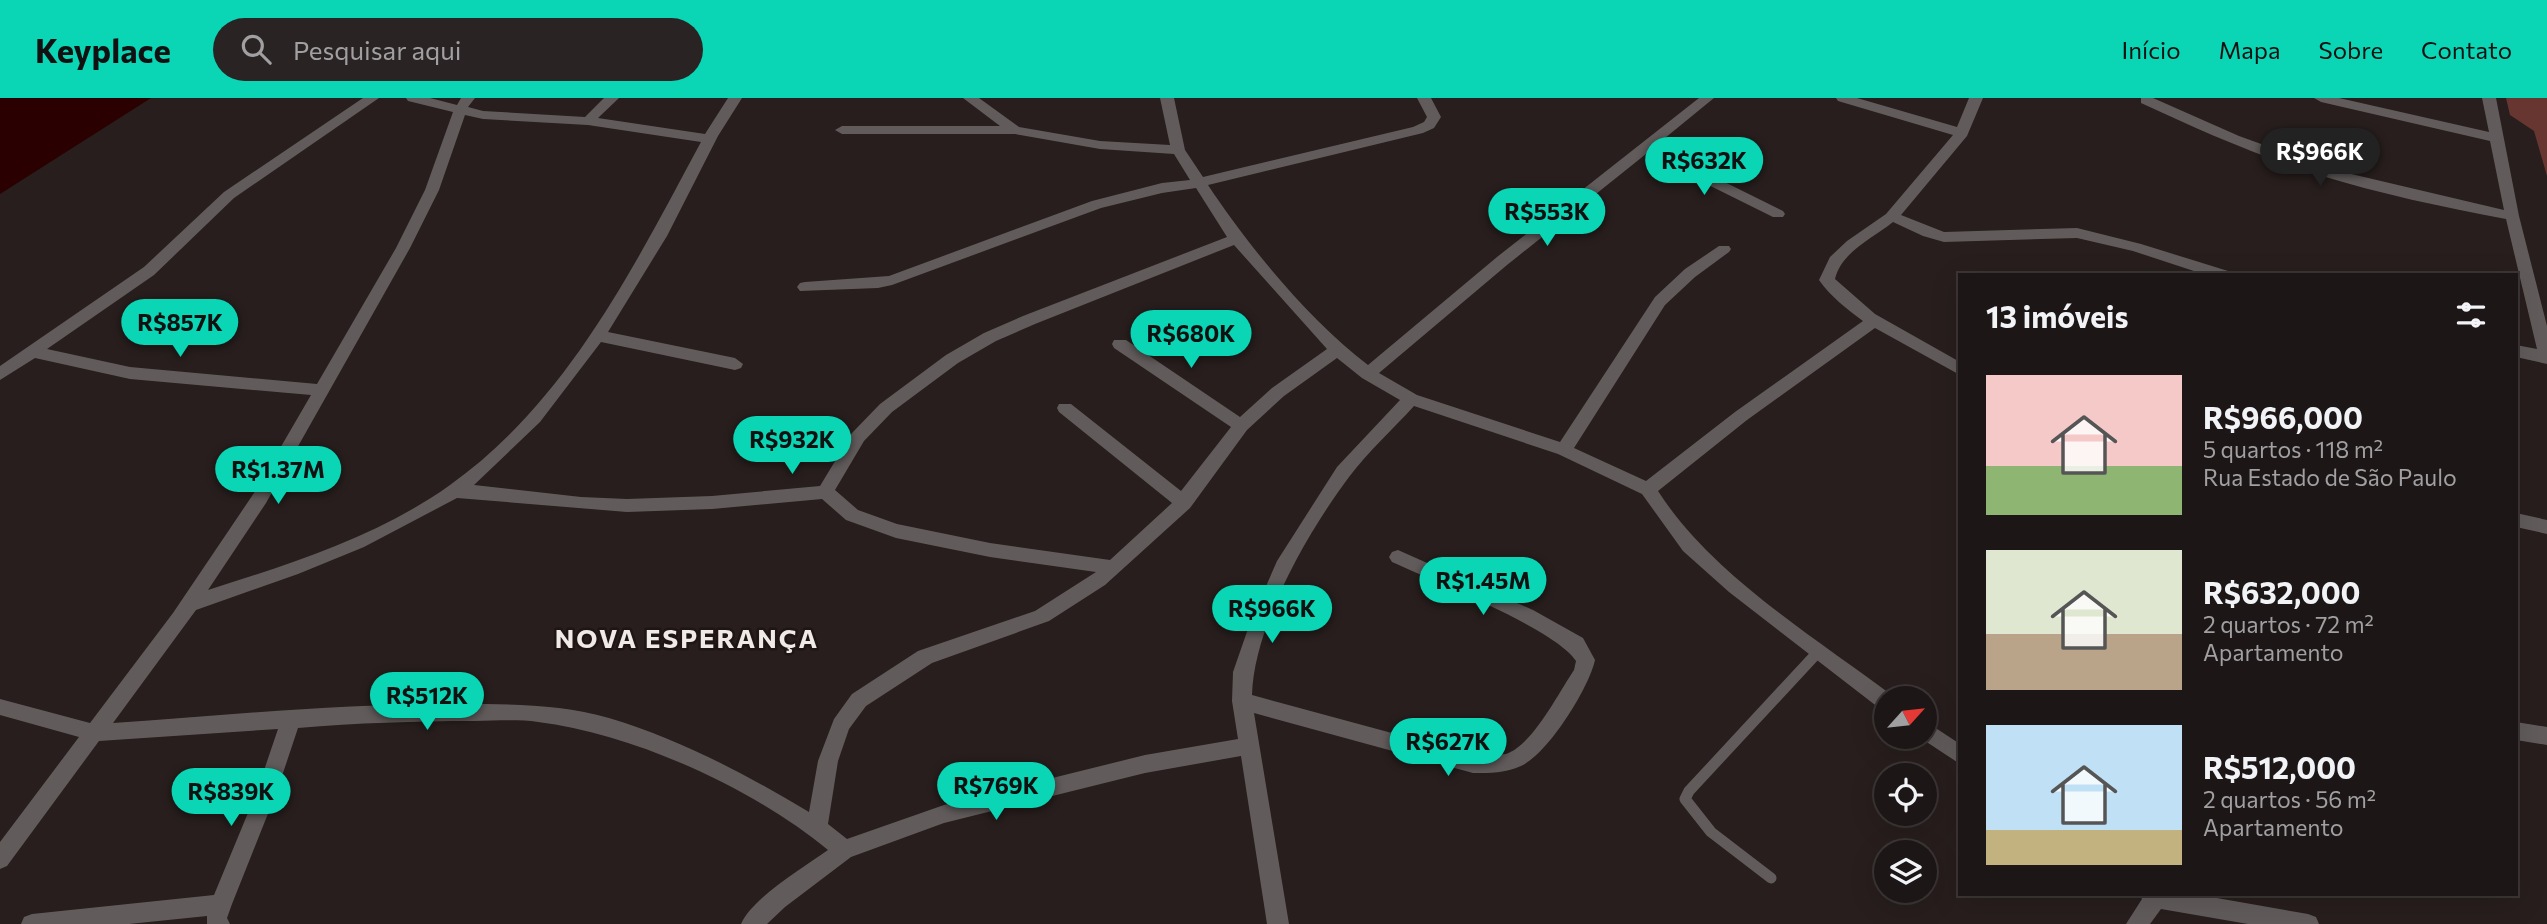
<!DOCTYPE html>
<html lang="pt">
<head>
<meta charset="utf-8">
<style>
	:root { --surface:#1d1616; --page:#2a2323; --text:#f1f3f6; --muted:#a09fa1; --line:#3b3535; --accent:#0ad5b5 }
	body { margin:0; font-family:Commissioner,sans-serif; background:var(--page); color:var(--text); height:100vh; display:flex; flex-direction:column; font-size:26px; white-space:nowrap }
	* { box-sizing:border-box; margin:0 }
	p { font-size:23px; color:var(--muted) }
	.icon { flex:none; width:38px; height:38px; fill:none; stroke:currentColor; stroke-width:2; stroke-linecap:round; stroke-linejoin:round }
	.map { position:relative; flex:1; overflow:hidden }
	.details { position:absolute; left:1958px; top:175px; width:560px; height:623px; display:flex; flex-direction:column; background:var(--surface); border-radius:0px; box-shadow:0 7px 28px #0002,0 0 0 2px var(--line) }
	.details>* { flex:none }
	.needle { width:46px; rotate:63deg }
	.controls { position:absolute; left:1874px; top:588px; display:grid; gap:14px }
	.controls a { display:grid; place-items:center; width:63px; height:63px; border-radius:50%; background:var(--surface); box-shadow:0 7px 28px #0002,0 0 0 2px var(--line); font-size:35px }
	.price { position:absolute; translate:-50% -60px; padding:0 16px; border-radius:24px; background:var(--accent); color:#111; font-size:23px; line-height:46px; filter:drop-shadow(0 2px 4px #0008) }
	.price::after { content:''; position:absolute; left:50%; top:42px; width:21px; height:16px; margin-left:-10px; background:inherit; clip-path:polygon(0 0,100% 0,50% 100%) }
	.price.current { background:#222; color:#fff }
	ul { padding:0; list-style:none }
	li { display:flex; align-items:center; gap:21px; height:175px; padding:0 28px }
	li span { display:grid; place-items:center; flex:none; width:196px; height:140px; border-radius:0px; color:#555 }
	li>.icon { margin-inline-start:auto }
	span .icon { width:84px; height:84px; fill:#fffc; stroke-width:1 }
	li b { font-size:30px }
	h2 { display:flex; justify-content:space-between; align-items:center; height:84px; padding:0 28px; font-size:30px }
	header { display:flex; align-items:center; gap:42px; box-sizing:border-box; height:98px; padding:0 35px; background:var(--accent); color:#111 }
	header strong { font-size:33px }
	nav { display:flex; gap:38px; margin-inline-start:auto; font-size:24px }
	.search { width:490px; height:63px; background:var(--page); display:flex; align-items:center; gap:18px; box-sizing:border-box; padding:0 24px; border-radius:38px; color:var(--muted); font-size:26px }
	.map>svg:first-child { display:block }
	.green { fill:#673631 }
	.water { fill:#2b0001 }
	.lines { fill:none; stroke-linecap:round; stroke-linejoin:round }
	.lane { stroke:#615c5b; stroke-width:11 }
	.street { fill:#615c5b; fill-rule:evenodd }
	.labels { text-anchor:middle; stroke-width:5; stroke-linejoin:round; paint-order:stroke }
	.district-label { font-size:26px; font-weight:bold; letter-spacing:2px; fill:#efe9e8; stroke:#1e1514 }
</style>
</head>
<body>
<header>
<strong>Keyplace</strong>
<div class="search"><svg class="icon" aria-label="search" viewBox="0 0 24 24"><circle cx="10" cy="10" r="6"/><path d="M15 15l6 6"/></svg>Pesquisar aqui</div>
<nav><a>Início</a><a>Mapa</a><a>Sobre</a><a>Contato</a></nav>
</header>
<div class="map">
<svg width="2547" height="826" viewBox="0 0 2547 826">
	<rect width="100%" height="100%" fill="#271e1d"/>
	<path class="green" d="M2506 0H2547V78L2534 33 2510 17Z"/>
	<path class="water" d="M0 0H151L0 96Z"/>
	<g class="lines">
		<path class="lane" d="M1771 780 1711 734 1685 701 1689 693 1818 554"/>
		<path class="street" d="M363 0H379L234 100 154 177 47 251 130 269 317 286 396 150 425 92 453 14 408 3 406 0H430L457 7 461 0H475L468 9 483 13 585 19 604 0H619L598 20 705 36 728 0H742L718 38 667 138 608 234 735 260 743 266 741 270 735 272 601 244 540 324 474 387 581 399 627 401 712 398 820 388 852 335 880 306 946 257 984 235 1023 218 1227 139 1196 90 1162 95 1101 110 892 187 878 190 800 193 797 189 800 185 805 184 889 178 1092 103 1162 85 1190 82 1174 56 1100 51 1015 36H842L835 32 842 28H1000L963 0H979L1019 29 1100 43 1170 47 1160 0H1174L1185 52 1203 79 1413 29 1424 24 1427 19 1417 0H1431L1441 19 1434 30 1423 35 1208 87C1249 149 1309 222 1368 267L1497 159 1699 0H1714L1654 49 1783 113 1785 116 1783 119H1773L1646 56 1507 167 1379 275 1417 297 1560 344 1655 199 1685 171 1719 148H1729L1731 151 1729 154 1695 179 1665 207 1574 350 1646 383 1735 314 1863 223C1847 211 1831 199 1819 182L1830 159 1847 143 1886 116 1953 37 1838 3 1836 0H1857L1957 29 1969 0H1983L1967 38 1901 117 1944 134 2077 130 2141 146 2228 173 2230 177H2206L2133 153 2077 140 1944 144 1923 138 1893 124C1872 141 1842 153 1835 181L1875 216 1960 264V277L1875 230 1747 322 1658 393C1711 476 1814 539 1893 598L1894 600H1886V612L1879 610 1729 494 1683 453 1642 396 1558 356 1414 308C1393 331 1368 354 1349 379 1307 435 1254 528 1252 597L1473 657C1484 657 1495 658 1506 656 1532 648 1559 594 1574 572L1576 563C1556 531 1431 482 1392 464L1389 459 1392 454 1398 452 1533 512 1583 540 1595 562C1589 590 1548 656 1521 668 1506 675 1490 675 1473 675L1254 615 1289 826H1267L1241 658 1145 675 944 725 851 759 785 809 767 826H741C753 799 803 770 828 752 753 690 634 636 538 624 517 621 495 623 474 623 415 623 357 625 298 630L277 693 232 806 227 820 230 826H207V818L129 826H21L24 819 32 816 214 797 257 693 278 631 99 643 7 768 0 771V744L79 639 0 617V601L90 625 173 515 254 395 311 297 130 281 35 260 0 282V268L144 169 224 94ZM465 17 483 21 588 27 701 44C634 168 568 303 450 387 379 438 290 466 208 492L266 405 410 150 439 92ZM1234 147 1327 251 1272 290 1240 319 1126 242H1114L1112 246 1114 250 1231 329 1181 393 1071 306H1059L1057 310 1059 314 1172 405 1110 462 990 445 897 426 858 412 835 392 864 343 892 314 958 265 996 243 1035 226ZM1337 260 1362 280 1400 302 1337 369 1277 463 1250 525 1233 574 1232 603 1238 641 1145 657 944 707 847 741 828 726 838 663 849 631 866 608 932 565 1049 523 1105 487 1190 410 1247 332 1284 298ZM457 400 627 414 712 411 822 401 846 422 896 440 990 459 1096 474 1035 513 918 553 852 596 834 621 818 663 809 714C746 676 679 641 609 620 561 606 511 606 462 606 345 605 229 617 113 625L196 512 298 476 364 449Z
			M2141 0H2153L2239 38 2330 71 2504 112 2490 43 2321 4 2314 0H2339L2489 34 2482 0H2496L2519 118 2547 228V266L2516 259V247L2537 251 2506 121C2443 109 2380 96 2319 77 2258 58 2199 32 2141 5Z
			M2516 415 2547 422V436L2516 429Z
			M1925 623 1960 646V666L1919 639H1925Z
			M2516 624 2547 629V647L2516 642Z
			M2140 796H2194L2308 816 2316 819 2319 826H2248L2161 811 2150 826H2126L2142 801Z"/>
	</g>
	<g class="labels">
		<g class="district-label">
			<text x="687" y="550">NOVA ESPERANÇA</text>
		</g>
	</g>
</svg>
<div class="controls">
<a><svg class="needle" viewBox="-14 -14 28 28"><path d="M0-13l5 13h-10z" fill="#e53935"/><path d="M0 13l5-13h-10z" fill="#a09fa1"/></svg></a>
<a><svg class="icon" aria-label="locate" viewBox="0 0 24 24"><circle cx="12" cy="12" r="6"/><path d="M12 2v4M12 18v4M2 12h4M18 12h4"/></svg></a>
<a><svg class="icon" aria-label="layers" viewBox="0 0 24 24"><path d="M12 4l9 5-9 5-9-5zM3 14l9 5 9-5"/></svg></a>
</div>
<b class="price current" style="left:2320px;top:90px">R$966K</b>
<b class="price" style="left:1704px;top:99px">R$632K</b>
<b class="price" style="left:1547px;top:150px">R$553K</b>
<b class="price" style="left:180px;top:261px">R$857K</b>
<b class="price" style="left:1191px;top:272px">R$680K</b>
<b class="price" style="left:792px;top:378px">R$932K</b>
<b class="price" style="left:278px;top:408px">R$1.37M</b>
<b class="price" style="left:1483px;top:519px">R$1.45M</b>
<b class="price" style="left:1272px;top:547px">R$966K</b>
<b class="price" style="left:427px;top:634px">R$512K</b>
<b class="price" style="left:1448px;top:680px">R$627K</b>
<b class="price" style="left:996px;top:724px">R$769K</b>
<b class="price" style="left:231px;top:730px">R$839K</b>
<section class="details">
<h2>13 imóveis<svg class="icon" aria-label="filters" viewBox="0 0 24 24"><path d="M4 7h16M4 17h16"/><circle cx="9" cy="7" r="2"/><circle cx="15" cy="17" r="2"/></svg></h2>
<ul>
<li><span style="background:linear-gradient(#f6c9c9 65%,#8fb573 0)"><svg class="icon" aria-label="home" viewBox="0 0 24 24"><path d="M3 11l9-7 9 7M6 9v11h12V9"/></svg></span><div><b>R$966,000</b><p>5 quartos · 118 m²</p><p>Rua Estado de São Paulo</p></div></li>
<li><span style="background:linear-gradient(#dfe7d0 60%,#b9a48a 0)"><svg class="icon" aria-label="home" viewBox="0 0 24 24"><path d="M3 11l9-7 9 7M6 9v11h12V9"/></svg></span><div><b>R$632,000</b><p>2 quartos · 72 m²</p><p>Apartamento</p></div></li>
<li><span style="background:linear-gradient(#bfe0f5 75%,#c2b280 0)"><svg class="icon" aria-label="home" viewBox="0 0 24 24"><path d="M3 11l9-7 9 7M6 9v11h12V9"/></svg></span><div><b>R$512,000</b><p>2 quartos · 56 m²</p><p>Apartamento</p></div></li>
</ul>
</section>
</div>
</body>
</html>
